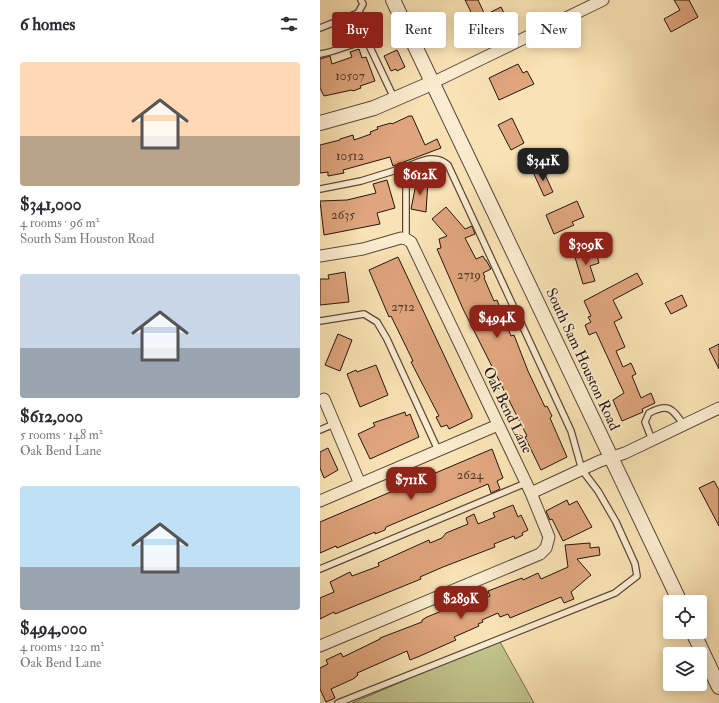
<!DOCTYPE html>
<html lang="en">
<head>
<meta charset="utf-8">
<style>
	:root { --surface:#fff; --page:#f7f7f7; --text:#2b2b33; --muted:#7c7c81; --accent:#8f2418 }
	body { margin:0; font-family:"IM FELL Double Pica",serif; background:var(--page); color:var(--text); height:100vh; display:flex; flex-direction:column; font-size:15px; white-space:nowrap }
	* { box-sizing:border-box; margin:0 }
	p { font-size:13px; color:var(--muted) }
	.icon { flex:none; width:22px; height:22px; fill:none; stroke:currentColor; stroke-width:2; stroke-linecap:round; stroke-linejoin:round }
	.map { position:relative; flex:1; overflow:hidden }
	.panel { display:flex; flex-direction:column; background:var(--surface); width:320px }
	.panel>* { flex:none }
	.banner { position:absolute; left:12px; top:12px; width:327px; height:36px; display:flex; gap:8px }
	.fabs { position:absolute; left:343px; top:595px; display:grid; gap:8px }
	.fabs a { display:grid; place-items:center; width:44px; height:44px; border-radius:4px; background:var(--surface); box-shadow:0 2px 10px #0003; font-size:20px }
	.price { position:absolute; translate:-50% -34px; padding:0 9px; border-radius:8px; background:var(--accent); color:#fff; font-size:13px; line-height:26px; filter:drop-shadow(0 1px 2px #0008) }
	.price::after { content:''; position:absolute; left:50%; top:24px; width:12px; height:9px; margin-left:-6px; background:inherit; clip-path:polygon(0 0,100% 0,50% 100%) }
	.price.on { background:#222; color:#fff }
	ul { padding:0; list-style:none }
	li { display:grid; align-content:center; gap:8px; height:212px; padding:0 20px }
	li span { display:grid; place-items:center; height:124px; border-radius:4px; color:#555 }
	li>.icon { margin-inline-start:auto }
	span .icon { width:72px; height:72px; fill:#fffc; stroke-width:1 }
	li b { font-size:17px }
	h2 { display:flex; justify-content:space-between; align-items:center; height:48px; padding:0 20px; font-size:17px }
	.tag { padding:0 14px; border-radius:4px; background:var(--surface); box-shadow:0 2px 10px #0003; font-size:14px; line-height:36px }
	.tag.on { background:var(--accent); color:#fff }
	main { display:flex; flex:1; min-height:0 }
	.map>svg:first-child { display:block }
	.green { fill:#c0c38c; stroke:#726c4e }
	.building { fill:#dfa57d; stroke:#241611 }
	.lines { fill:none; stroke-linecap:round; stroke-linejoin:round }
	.service-casing { stroke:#59493a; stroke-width:8 }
	.minor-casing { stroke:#59493a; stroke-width:13 }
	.tertiary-casing { stroke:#59493a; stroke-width:16 }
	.service { stroke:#fbeccf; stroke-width:5.5 }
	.minor { stroke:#fbeccf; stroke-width:11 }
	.tertiary { stroke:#fbeccf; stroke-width:14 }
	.labels { text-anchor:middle; stroke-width:3.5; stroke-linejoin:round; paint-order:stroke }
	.number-label { font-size:13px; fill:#533a2c }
	.street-label { font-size:15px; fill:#241611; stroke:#fbeccf }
</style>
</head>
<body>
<main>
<section class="panel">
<h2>6 homes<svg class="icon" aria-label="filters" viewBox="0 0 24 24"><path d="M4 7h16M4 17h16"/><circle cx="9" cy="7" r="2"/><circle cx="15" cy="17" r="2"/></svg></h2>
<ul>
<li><span style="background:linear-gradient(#ffd9b3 60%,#b9a48a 0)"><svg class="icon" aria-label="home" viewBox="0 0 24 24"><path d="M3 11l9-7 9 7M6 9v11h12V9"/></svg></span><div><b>$341,000</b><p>4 rooms · 96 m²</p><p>South Sam Houston Road</p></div></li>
<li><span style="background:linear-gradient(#c9d6e8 60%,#9aa5b1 0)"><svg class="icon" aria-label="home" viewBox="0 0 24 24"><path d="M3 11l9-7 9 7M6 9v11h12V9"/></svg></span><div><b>$612,000</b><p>5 rooms · 148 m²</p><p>Oak Bend Lane</p></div></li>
<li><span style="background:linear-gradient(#bfe0f5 65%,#9aa5b1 0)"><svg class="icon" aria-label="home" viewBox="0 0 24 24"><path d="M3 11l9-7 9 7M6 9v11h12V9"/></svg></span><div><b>$494,000</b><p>4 rooms · 120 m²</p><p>Oak Bend Lane</p></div></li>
</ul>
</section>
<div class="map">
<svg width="399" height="703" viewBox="0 0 399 703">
	<rect width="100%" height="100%" fill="#f9e2b5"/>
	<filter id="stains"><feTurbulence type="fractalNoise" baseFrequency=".005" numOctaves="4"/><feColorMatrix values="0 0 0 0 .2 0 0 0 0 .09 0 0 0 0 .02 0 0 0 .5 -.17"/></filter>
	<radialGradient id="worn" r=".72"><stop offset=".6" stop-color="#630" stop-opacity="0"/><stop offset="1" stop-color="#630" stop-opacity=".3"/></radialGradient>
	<path class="green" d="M179 640 214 703H32Z"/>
	<path class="building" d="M145 0H158L165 15 181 7 187 19 157 33 150 18 153 16Z
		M354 0H369L378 17 351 32 344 19 360 10Z
		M39 49 42 58 46 57 55 81 40 86 41 88 33 91 32 90 4 96 0 88V59L10 56 12 64 32 57 30 52Z
		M77 50 85 67 77 71 76 69 71 71 64 56Z
		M198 64 203 73 207 71 214 84 179 100 169 78Z
		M89 116H92L105 145 117 139 121 148 73 166 70 157 23 170 24 173 8 176V172L0 173V145L20 140V139L33 135 34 140 51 134 50 132 58 129 57 127 71 123 72 124Z
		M192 118 204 143 191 150 178 125Z
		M222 168 233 192 224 196 213 172Z
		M97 179 108 181 106 212 91 209Z
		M67 180 75 208 57 213 60 224 4 235 0 201 27 200 56 193 53 184Z
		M257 201 264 217 252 222 254 225 234 234 226 215Z
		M126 207 145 229 152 226 155 234 145 238 156 259 163 256 165 260H166L171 269 163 273 165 277 164 278 174 301 177 300 191 336 194 335 208 371 225 407 227 406 232 416 230 418 247 457 221 470 205 437 207 436 143 309 117 249 121 248 119 239 127 236 112 219Z
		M267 250 269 257 277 255 279 263 270 266 275 281 263 284 254 254Z
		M78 257 152 415V418L129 429 127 425 121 427 116 417 119 416 91 362 93 361 71 316 69 317 49 270Z
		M25 272 29 302 0 305V279H9L8 275Z
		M317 273 323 284 293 300 302 318 294 322 305 347 296 351 303 367 311 363 316 374 312 376 321 398 331 393 335 403 322 409 323 412 302 421 293 400 304 393 276 332 269 335 265 325 271 322 268 317 271 316 264 301Z
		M362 295 367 306 351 314 345 303Z
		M18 334 32 340 20 371 5 365Z
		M399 344V369L389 349Z
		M56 365 68 395 40 407 27 374 36 370 37 372Z
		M85 412 86 416 90 414 99 437 50 459 38 434 55 426 53 423Z
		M8 448 18 470 4 478 0 468V452Z
		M172 449 183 478 177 481 180 489 171 493 168 484 66 527 65 530 55 534V532L17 548 16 546 0 553V522Z
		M394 481 399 490V526L379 488Z
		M247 500 249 505 257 501 272 527 243 541 232 519 230 520 226 511Z
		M193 505 198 517 201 515 208 530 202 533 203 535 195 539 194 536 174 544 175 547 123 567 100 577 101 579 15 614 14 612 0 619V598L14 592 10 582 30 572 32 576 59 566 58 563 109 540 110 543 122 538 126 533 148 524 146 518 154 514 158 524 175 517 173 513Z
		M270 543V548L279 547 280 555 257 559 271 575 251 592 254 599 244 603 241 597 190 618 188 614 180 617 178 613 162 620 163 622 158 624 159 626 134 637 136 640 100 656 90 660 87 651 44 670 37 673 38 675 33 679 11 689 15 698 6 702 0 689V668L8 664 6 660 21 653 23 657 60 639V638L102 622V620L107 617 148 600 150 604 170 596 168 591 202 578 203 580 218 573 221 579 248 567 245 545Z"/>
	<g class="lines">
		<defs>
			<path id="service" d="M0 28 38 13 43 4 41 0
				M0 54C16 52 31 43 47 41L74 98
				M0 189 41 181 83 168
				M0 321 44 314 57 322 67 339 118 450
				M0 430 14 424
				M332 440 325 422 329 413C348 403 352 408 363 424
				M0 569 206 483
				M18 703 295 593 317 576 315 564 296 522 278 491 262 470 251 431 128 165C114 152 98 163 83 168L86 180V239"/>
			<path id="minor" d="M112 83 283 0
				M0 256 43 249 81 238 86 239 91 242 211 493 229 537 226 548 220 554 0 646
				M4 399 40 484
				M211 493 280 461 305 453 399 408
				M0 501 178 425"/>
			<path id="tertiary" d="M73 0 360 602
				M0 123 54 108 112 83
				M373 632 399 687"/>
		</defs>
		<use href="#service" class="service-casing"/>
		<use href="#minor" class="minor-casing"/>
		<use href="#tertiary" class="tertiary-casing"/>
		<use href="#service" class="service"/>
		<use href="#minor" class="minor"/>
		<use href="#tertiary" class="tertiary"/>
	</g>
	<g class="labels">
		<g class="number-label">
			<text x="30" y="80">10507</text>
			<text x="30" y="160">10512</text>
			<text x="23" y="219">2635</text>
			<text x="149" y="279">2719</text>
			<text x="83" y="311">2712</text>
			<text x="150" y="479">2624</text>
		</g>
		<g class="street-label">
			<text transform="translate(263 359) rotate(65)" y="5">South Sam Houston Road</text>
			<text transform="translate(188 410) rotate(64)" y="5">Oak Bend Lane</text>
		</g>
	</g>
	<rect width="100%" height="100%" filter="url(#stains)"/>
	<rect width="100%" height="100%" fill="url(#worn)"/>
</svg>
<div class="fabs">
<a><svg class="icon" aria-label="locate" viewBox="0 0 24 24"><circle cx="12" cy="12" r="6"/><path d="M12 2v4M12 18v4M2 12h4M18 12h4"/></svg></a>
<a><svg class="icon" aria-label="layers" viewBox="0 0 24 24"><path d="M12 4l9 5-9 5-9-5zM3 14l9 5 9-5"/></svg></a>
</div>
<b class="price on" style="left:223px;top:182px">$341K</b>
<b class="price" style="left:100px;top:196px">$612K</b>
<b class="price" style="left:266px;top:266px">$309K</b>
<b class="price" style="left:177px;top:339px">$494K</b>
<b class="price" style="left:91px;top:501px">$711K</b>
<b class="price" style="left:141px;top:620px">$289K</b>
<div class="banner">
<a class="tag on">Buy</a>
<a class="tag">Rent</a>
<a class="tag">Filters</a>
<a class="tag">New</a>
</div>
</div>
</main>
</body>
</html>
